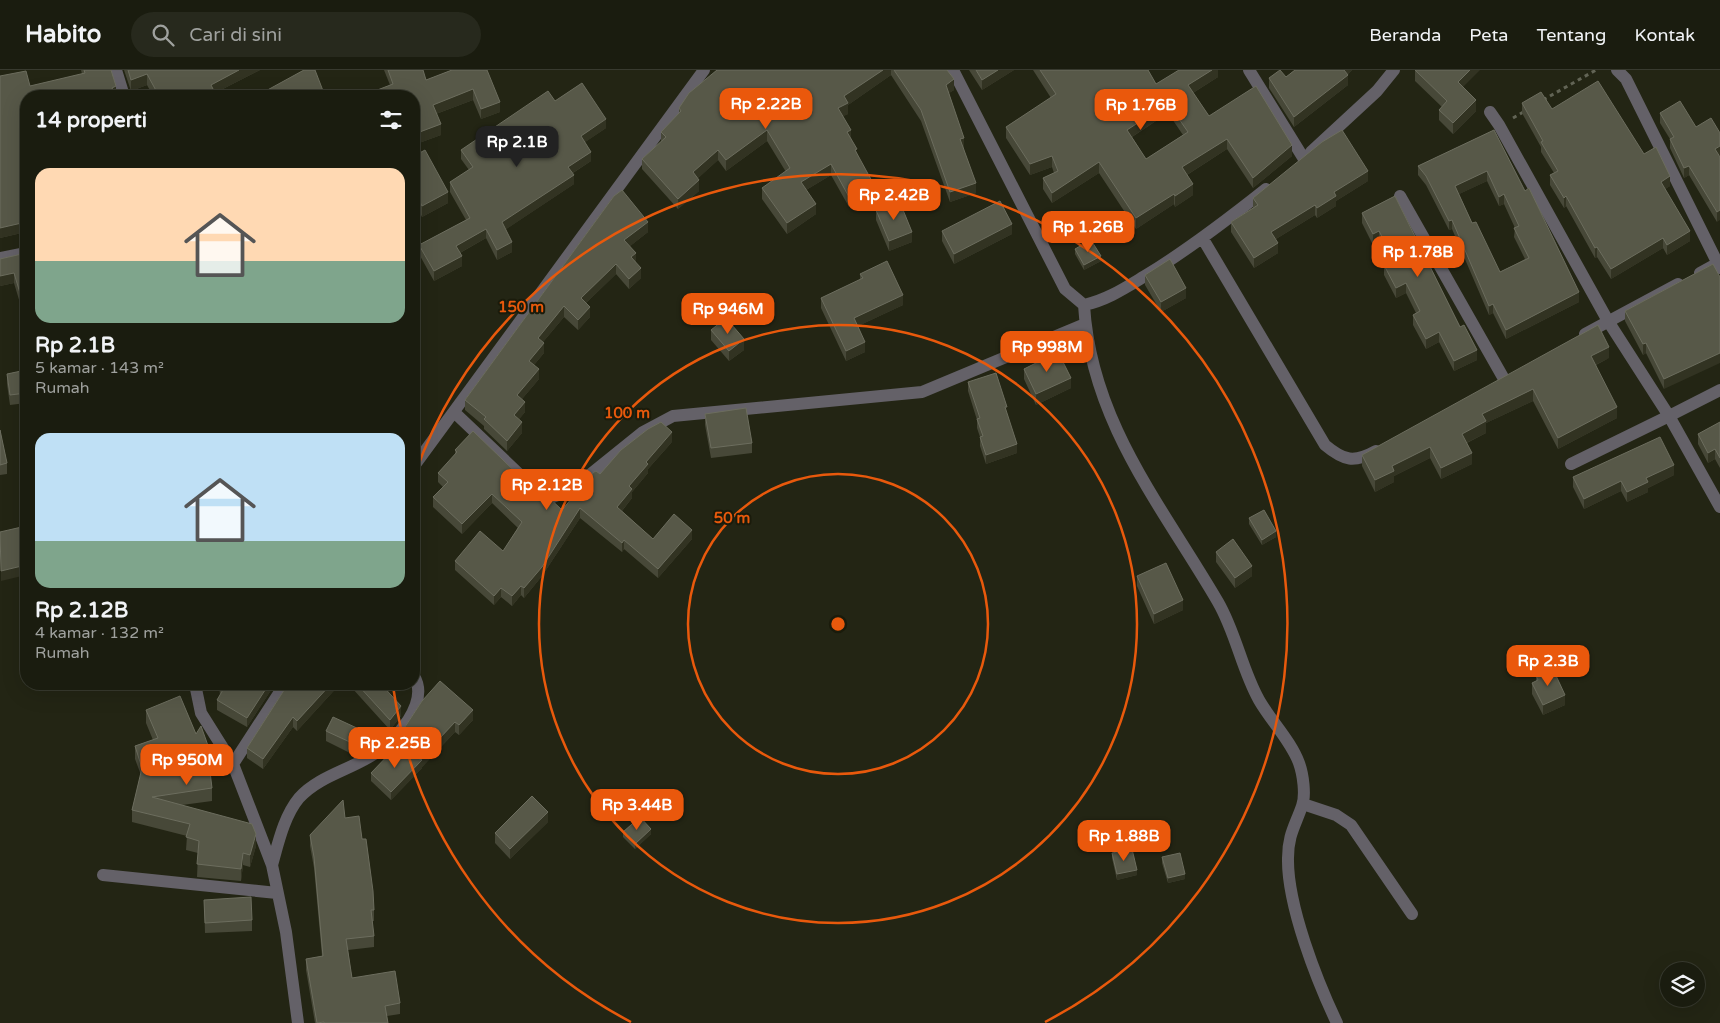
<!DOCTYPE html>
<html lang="id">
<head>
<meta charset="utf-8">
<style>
	:root { --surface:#1a1c0f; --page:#27291d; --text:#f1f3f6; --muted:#9fa19e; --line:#383a2f; --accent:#ea580c }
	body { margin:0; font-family:"Varela Round",sans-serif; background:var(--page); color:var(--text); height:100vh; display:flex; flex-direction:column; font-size:19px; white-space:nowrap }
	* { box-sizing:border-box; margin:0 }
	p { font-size:16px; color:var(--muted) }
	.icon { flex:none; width:28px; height:28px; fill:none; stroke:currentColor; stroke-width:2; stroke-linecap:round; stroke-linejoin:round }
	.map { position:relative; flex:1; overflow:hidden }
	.side { position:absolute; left:20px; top:20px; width:400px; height:600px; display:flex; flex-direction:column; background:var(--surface); border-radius:20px; box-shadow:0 5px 20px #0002,0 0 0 1px var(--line) }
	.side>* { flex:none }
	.controls { position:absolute; left:1660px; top:892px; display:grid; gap:10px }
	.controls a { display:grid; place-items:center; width:45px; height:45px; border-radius:50%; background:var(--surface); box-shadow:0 5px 20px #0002,0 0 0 1px var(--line); font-size:25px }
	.price { position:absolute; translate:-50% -42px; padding:0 11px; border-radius:10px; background:var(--accent); color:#fff; font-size:16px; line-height:32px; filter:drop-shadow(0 1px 2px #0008) }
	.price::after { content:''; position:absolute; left:50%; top:30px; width:15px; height:11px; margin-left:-8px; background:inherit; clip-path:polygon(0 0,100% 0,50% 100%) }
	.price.on { background:#222; color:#fff }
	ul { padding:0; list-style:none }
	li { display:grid; align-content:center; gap:10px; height:265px; padding:0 15px }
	li span { display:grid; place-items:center; height:155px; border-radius:15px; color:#555 }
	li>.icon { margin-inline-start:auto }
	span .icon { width:90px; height:90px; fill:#fffc; stroke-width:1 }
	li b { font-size:21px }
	h2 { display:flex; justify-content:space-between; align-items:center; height:60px; padding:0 15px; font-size:21px }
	header { display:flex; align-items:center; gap:30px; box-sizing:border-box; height:70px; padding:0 25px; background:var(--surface); border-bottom:1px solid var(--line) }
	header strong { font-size:24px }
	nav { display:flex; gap:28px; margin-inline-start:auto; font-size:18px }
	.search { width:350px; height:45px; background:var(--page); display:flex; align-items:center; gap:12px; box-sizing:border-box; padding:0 18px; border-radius:28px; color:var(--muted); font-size:19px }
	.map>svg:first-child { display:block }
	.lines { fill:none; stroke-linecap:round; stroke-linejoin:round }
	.path { stroke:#626455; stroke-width:3; stroke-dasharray:4 4; stroke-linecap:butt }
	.minor { stroke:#646168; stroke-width:12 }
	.wall { fill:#474838; fill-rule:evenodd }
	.shaded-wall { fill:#323322 }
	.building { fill:#575848; stroke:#6c6d5e; fill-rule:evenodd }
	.ring { fill:none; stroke:#e8590c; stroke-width:2.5 }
	.centre { fill:#e8590c; stroke:#1a1b0b; stroke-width:2.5 }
	.ring-label { font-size:15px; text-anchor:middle; font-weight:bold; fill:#e8590c; stroke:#1a1b0b; stroke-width:4; stroke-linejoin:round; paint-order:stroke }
</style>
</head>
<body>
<header>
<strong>Habito</strong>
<div class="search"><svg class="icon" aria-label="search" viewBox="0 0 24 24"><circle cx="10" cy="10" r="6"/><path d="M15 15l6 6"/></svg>Cari di sini</div>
<nav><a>Beranda</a><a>Peta</a><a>Tentang</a><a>Kontak</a></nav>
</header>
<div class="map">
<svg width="1720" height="953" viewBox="0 0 1720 953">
	<rect width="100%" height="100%" fill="#232514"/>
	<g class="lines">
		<path class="path" d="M1543 30 1596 0
			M1513 48 1525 41"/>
		<path class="minor" d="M116 0 124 26
			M953 0 1065 219 1084 235C1107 230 1125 218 1145 206 1188 180 1227 150 1266 119
			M1249 0 1304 89
			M1617 0 1626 9 1720 198
			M1490 42 1499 55 1608 251 1669 346 1720 320
			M1311 82 1377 21 1394 0
			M1400 126 1504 309
			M1203 169 1325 375C1344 391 1354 393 1376 381
			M0 188 26 183
			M1700 203 1720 192
			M1084 235C1091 352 1162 436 1218 532 1236 563 1242 600 1259 630 1271 651 1291 671 1299 693 1303 704 1306 725 1302 736 1295 756 1288 765 1288 788 1287 835 1317 911 1337 953
			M1585 264 1678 214
			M454 342 539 423 553 427 571 420 643 362 673 346 922 322 1085 254
			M1571 394 1669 346 1720 437
			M414 396 704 0
			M195 614 201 643 233 694 272 795 286 862 298 953
			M233 694 285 614
			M1303 734 1336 745 1351 755 1412 844
			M272 795C278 774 284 746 299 728 319 706 350 700 374 684 396 670 430 633 414 606
			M103 805 277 823"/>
	</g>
	<path class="wall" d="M81 0H111L25 91 26 162 0 168V6L30 16 82 4Z
		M124 0H260L215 23 216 26H153L147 15 131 21Z
		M384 0H423L426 10 452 0 500 42 481 49 473 30 436 44 441 65 419 73V79L414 26H367V24L390 15Z
		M717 0H947L954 20 949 23 964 78 963 79 976 123 950 132 921 51 891 5 848 35V44L843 46 851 68 873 124 849 137 831 105 806 120 816 144 787 164 762 129V118L786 102 767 71 726 101 718 90 698 108 699 121 678 139 642 99V89L661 72V62L679 44V38Z
		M969 0H1014L982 20Z
		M1033 0H1148L1156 14 1218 0V7L1193 23 1209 46 1292 86 1253 118 1227 79 1187 105 1193 125 1175 137 1174 134 1136 159 1099 103 1052 133 1043 119V108L1054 103 1052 97 1030 105 1006 68V57L1051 28ZM1168 43 1183 65 1146 89 1132 67Z
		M1295 0H1352L1348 4V15L1294 57 1269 18V8L1286 7Z
		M1415 0 1463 17 1476 41 1453 64 1439 50V40L1442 37 1415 11Z
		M555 31 606 58 585 72 591 91 573 103 574 114 506 159 512 182 497 190 486 168 460 183 462 196 434 211 419 184V175L466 150 450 122V112L469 100 461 89V80Z
		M1522 33 1552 39 1644 84 1670 116 1665 119 1690 171 1667 185 1663 178 1611 209 1597 187 1595 188 1566 136 1564 138 1550 115V105L1554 103 1541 82V77L1522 43Z
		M1660 43 1696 57 1719 86 1717 152 1689 105 1684 108 1670 78V69L1660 53Z
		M1494 60 1579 232 1506 269 1493 243 1489 245 1452 159 1449 160 1426 115 1418 105V96ZM1487 111 1499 136 1504 134 1515 158 1514 167 1525 189 1500 202 1472 153 1459 124Z
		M414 86 448 133 422 147 414 131Z
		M1368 111 1336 131V136L1317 148 1315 145 1276 169 1278 183 1254 198 1231 162V152L1253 138V128Z
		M614 126 648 162 630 176 641 208 629 219 616 204 586 233 590 247 578 260 564 247 543 272 544 283 534 295 539 309 522 329 525 342 519 349 522 363 507 381 484 359V356L465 340V330Z
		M1395 126 1477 290 1454 301 1439 272 1426 279 1413 255V245L1416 243 1406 223 1396 228 1384 205V195L1390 192 1379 172 1373 175 1362 153V143Z
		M876 140 912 172 889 181 876 150Z
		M942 161 1012 164 954 194 942 171Z
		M1075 179 1101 191 1084 200 1075 184Z
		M26 183V253L14 213 0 216Z
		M1713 194 1664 319 1646 283 1643 285 1625 251V241Z
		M860 204 903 235 858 256 865 282 846 291 821 238V228L860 210Z
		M1145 205 1186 228 1161 242 1145 215Z
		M711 260 744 280 729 291 711 270Z
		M1609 288 1596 295 1617 348 1558 379 1533 331 1486 353V363L1467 373 1472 394 1441 409 1430 388 1394 406V412L1375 422 1362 396V385Z
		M1024 299 1071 318 1036 335 1024 309Z
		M26 300V333L10 335 7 314V304Z
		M968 312 1007 344 1017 383 986 394 980 376V367L977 358V350L968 321Z
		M705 344 752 373V383L711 388 705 355Z
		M1720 352V398L1715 389 1708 393 1698 374V364Z
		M0 360 7 393V404L0 405Z
		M672 372 648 399V403L632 422V428L622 441 653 469H692L658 508 624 479 622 482 580 448 542 506 524 528 521 525 512 536 501 527 494 535 455 500V491L503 481 518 458 492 433 462 464 433 437V427L443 417 438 412V403L455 385V380L533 419 562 440 600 404Z
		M1674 405 1648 418V422L1627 432 1621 421 1584 439 1573 417V407Z
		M1249 448 1276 467 1262 475 1249 454Z
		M1216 482 1252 506 1235 518 1216 492Z
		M1137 506 1183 540 1154 554 1137 516Z
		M1536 605 1565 635 1543 645 1532 624V613L1536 612Z
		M220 614H275L247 657 217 640V630L220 625 219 615Z
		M288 614H340L297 661 293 657 263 699 247 688V678Z
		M352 614H388L384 617 401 646 390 660 352 618Z
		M422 631 473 650 459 665 455 662 422 697V696V698L391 730 371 711V703L412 686 401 673V663Z
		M146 640 196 664 211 696 209 697 212 718V731L182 735 256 776 250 797 243 795 241 811 197 807 198 783 186 780 187 766 132 752V740L141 705 135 689V676L153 670 146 653Z
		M326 661 359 669 352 684 326 671Z
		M345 748 362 769 374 840V851H372L374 866V877L348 880 352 908 400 933V944L387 946 388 953H315L306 900V889L322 886 314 798 310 776V765Z
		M548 752 510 789 495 773V763Z
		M623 762 651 764 635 779 623 767Z
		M1112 783 1137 805 1117 810 1112 788Z
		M1162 787 1185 809 1168 813 1162 793Z
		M204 830 252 850V861L205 863Z"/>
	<path class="shaded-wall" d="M239 0H260L211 25V15Z
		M883 0H891V5L848 35V44L838 49V38L844 26Z
		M998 0H1014L982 20V10Z
		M1212 0H1218V7L1188 26V15Z
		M1343 0H1352L1343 8Z
		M1470 0H1480L1458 22V12Z
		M147 4V15L131 21V10Z
		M1348 5V15L1294 57V47Z
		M954 9V20L946 25V15Z
		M116 16V26L112 18Z
		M473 19V30L433 45V35Z
		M1476 30V41L1453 64V53Z
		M500 32V42L481 49V39Z
		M1168 33V43L1127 70V60Z
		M606 49V58L581 75V66Z
		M441 54V65L419 73V79L414 81V70L417 63Z
		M767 60V71L726 101V90Z
		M851 60V70L847 62Z
		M964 68V78L960 80V69Z
		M1227 69V79L1182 108V97Z
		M1292 75V86L1253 118V108Z
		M1720 76V85L1715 88V79Z
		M718 80V90L693 113V102Z
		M22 81H26V91L22 92Z
		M591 82V91L568 106V97Z
		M1052 86V97L1030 105V94Z
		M1099 92V103L1052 133V123Z
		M831 94V105L801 123V112Z
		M1689 96V105L1684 108V98Z
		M1368 101V111L1336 131V136L1317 148V138L1334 122Z
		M1487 101V111L1455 126V116Z
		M574 105V114L502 162V152Z
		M1670 106V116L1661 122V112Z
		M699 110V121L678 139V129Z
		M873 113V124L849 137V127Z
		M976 113V123L950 132V122Z
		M1193 114V125L1175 137V126Z
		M448 122V133L422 147V136Z
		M1174 124V134L1136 159V148Z
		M1504 124V134L1499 136V127Z
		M1566 126V136L1564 138V128Z
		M816 134V144L787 164V153Z
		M1315 135V145L1271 172V162Z
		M1720 140V150L1717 152V142Z
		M1452 150V159L1449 160V151Z
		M26 152V162L0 168V158Z
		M648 152V162L624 181V170Z
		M1012 154V164L954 194V184Z
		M486 159V168L456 185V176Z
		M1379 161V172L1373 175V164Z
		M1690 161V171L1667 185V175Z
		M912 162V172L889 181V171Z
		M1663 168V178L1611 209V199Z
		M512 172V182L497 190V180Z
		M1278 173V183L1254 198V188Z
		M1597 177V187L1595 188V178Z
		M636 183V193L631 187Z
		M462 186V196L434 211V201Z
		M1101 186V191L1084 200V195Z
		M616 194V204L581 238V228Z
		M641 198V208L629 219V209Z
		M14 203V213L0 216V206Z
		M1406 213V223L1396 228V218Z
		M1186 218V228L1161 242V232Z
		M1579 222V232L1506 269V260Z
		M903 225V235L854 258V248Z
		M1493 234V243L1489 245V236Z
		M564 236V247L538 278V268Z
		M590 237V247L578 260V250Z
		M1439 262V272L1426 279V269Z
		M744 269V280L729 291V281Z
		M865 272V282L846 291V281Z
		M544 273V283L529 301V291Z
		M1646 273V283L1643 285V274Z
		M1609 277V288L1591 297V286Z
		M1720 279V293L1664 319V309Z
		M1477 280V290L1454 301V291Z
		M539 299V309L517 335V325Z
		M1071 308V318L1036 335V324Z
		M1533 319V331L1486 353V363L1462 375V364L1482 344Z
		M525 332V342L514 356V345Z
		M1617 337V348L1558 379V368Z
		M522 352V363L507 381V371Z
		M672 362V372L648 399V403L632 422V428L617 447V437L629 416 646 392Z
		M1017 374V383L986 394V385Z
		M1430 377V388L1394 406V412L1375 422V410L1392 396Z
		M1715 379V389L1708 393V383Z
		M1472 383V394L1441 409V398Z
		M1674 395V405L1648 418V422L1627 432V422L1646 408Z
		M1621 411V421L1584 439V429Z
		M492 424V433L462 464V454Z
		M580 438V448L542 506 524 528V518Z
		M692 460V469L658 508V499Z
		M1276 461V467L1262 475V470Z
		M624 470V479L622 482V473Z
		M26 495V505L1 511V501Z
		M1252 496V506L1235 518V508Z
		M521 516V525L512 536V526Z
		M501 518V527L494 535V526Z
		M1183 530V540L1154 554V544Z
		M269 614H275L247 657V648Z
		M331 614H340L297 661V651Z
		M379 614H388L379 622Z
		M1565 625V635L1543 645V635Z
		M401 636V646L390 660V650Z
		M473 640V650L459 665V655Z
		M293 647V657L263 699V689Z
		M455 652V662L422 697V687Z
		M359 659V669L352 684V673Z
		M211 684V696L208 697V685Z
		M422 690V698L391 730V722Z
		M548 742V752L510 789V779Z
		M651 759V764L635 779V774Z
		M256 764V776L250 797V785Z
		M243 783V795L241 811V799Z
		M1137 800V805L1117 810V804Z
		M1185 804V809L1168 813V808Z"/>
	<path class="building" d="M84 0H111L116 16 112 18 116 26H26V81H22L26 94V152L0 158V6L26 1 30 16 85 3Z
		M128 0H239L211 15 216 25 214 26H159L147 4 131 10Z
		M304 0H315L325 26H235L251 20 257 24 262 23Z
		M388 0H423L426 10 452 0H487L500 32 481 39 473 19 433 35 441 54 417 63 419 69 414 70V26H367V24L393 14Z
		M717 0H883L844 26 848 33 838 38 851 60 847 62 857 79 855 80 873 113 849 127 831 94 801 112 816 134 787 153 762 118 790 98 767 60 726 90 718 80 693 102 699 110 678 129 642 89 666 67 661 62 681 41 679 38 689 23Z
		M894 0H947L954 9 946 15 964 68 960 69 976 113 950 122 921 40Z
		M976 0H998L982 10Z
		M1040 0H1148L1156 14 1179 0H1212L1188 15 1209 46 1256 16 1292 75 1253 108 1227 69 1182 97 1193 114 1175 126 1174 124 1136 148 1099 92 1052 123 1043 108 1058 101 1052 86 1030 94 1006 57 1056 24ZM1168 33 1188 62 1146 89 1127 60Z
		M1280 0 1286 7 1295 0H1344L1348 5 1294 47 1269 8Z
		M1415 0H1470L1458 12 1476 30 1453 53 1439 40 1447 31Z
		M1598 11 1644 84 1656 77 1670 106 1661 112 1690 161 1667 175 1663 168 1611 199 1597 177 1595 178 1566 126 1564 128 1550 105 1558 101 1541 72 1543 71 1522 33 1541 22 1552 39Z
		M582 13 606 49 581 66 591 82 568 97 574 105 502 152 512 172 497 180 486 159 456 176 462 186 434 201 419 175 470 148 450 112 473 97 461 80 548 21 555 31Z
		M1680 31 1696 57 1711 48 1720 63V76L1715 79 1720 87V140L1717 142 1689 96 1684 98 1670 69 1674 67 1660 43Z
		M1342 60 1368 101 1334 122 1336 126 1317 138 1315 135 1271 162 1278 173 1254 188 1231 152 1258 135 1253 128 1322 72Z
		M1494 60 1525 121 1529 118 1579 222 1506 260 1493 234 1489 236 1452 150 1449 151 1426 106 1418 96ZM1487 101 1499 127 1504 124 1519 156 1514 158 1529 188 1500 202 1476 152 1472 153 1455 116Z
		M425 80 448 122 422 136 414 120V86Z
		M622 120 648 152 624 170 636 183 631 187 641 198 629 209 616 194 581 228 590 237 578 250 564 236 538 268 544 273 529 291 539 299 517 325 525 332 514 345 522 352 507 371 484 349 486 347 465 330 614 126Z
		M1395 126 1460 257 1464 255 1477 280 1454 291 1439 262 1426 269 1413 245 1420 241 1406 213 1396 218 1384 195 1394 190 1379 161 1373 164 1362 143Z
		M899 130 912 162 889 171 876 140Z
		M1000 131 1012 154 954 184 942 161Z
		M1091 170 1101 186 1084 195 1075 179Z
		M26 183V243L14 203 0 206V189Z
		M1170 189 1186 218 1161 232 1145 205Z
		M887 191 903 225 854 248 865 272 846 281 821 228 863 208 860 204Z
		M1713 194 1720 207V283L1664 309 1646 273 1643 274 1625 241Z
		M726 248 744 269 729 281 711 260Z
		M1598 255 1609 277 1591 286 1617 337 1558 368 1533 319 1482 344 1486 351 1462 364 1472 383 1441 398 1430 377 1392 396 1394 401 1375 410 1362 385Z
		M1058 282 1071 308 1036 324 1024 299Z
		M26 300V323L10 325 7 304Z
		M996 303 1007 337H1005L1017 374 986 385 980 367 983 366 977 349 980 348 968 312Z
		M746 338 752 373 711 378 705 344Z
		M661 352 672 362 646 392 648 394 629 416 632 419 617 437 653 469 674 444 692 460 658 499 624 470 622 473 580 438 542 497 524 518 521 516 512 526 501 518 494 526 455 491 480 461 503 481 522 452 492 424 462 454 433 427 448 412 438 403 457 382 455 380 473 361 533 419 545 424 562 440 594 402 596 401 600 404 621 380 648 359Z
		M1720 352V388L1715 379 1708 383 1698 364Z
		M0 360 7 393 0 395Z
		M1660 367 1674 395 1646 408 1648 412 1627 422 1621 411 1584 429 1573 407Z
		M1264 440 1276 461 1262 470 1249 448Z
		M26 456V495L1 501 0 462Z
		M1233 469 1252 496 1235 508 1216 482Z
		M1166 493 1183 530 1154 544 1137 506Z
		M1552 597 1565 625 1543 635 1532 613 1538 610 1536 605Z
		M440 611 473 640 459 655 455 652 422 687 401 663 422 631Z
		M220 614H269L247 648 217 630 224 618 219 615Z
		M288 614H331L297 651 293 647 263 689 247 678Z
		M357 614H381L401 636 390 650Z
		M180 626 196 664 201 656 211 684 208 685 212 718 152 727 252 754 256 764 250 785 243 783 241 799 197 794 199 771 186 767 190 754 132 740 142 698 135 676 158 668 146 640Z
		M333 647 359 659 352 673 326 661Z
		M395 678 422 690 391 722 371 703Z
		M532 726 548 742 510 779 495 763Z
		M343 730 345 748 359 746 362 769H366L373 821 374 840H371L374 866 346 869 352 908 395 901 400 933 385 936 388 953H324V952L317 953 306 889 323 886 314 787 310 765Z
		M640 747 651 759 635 774 623 762Z
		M1132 779 1137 800 1117 804 1112 783Z
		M1180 783 1185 804 1168 808 1162 787Z
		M251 827 252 850 205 853 204 830Z"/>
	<g class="ring">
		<circle cx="838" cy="554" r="150"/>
		<circle cx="838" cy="554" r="299"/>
		<path d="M631 952A449 449 0 0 1 393 616M415 404A449 449 0 1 1 1045 952"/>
	</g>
	<circle cx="838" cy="554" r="8" class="centre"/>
	<g class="ring-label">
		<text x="521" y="242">150 m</text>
		<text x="627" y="348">100 m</text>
		<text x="732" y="453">50 m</text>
	</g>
</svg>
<div class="controls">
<a><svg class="icon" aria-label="layers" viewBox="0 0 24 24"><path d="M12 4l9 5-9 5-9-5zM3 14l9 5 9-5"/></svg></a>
</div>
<b class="price" style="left:766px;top:60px">Rp 2.22B</b>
<b class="price" style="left:1141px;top:61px">Rp 1.76B</b>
<b class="price on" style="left:517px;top:98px">Rp 2.1B</b>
<b class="price" style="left:894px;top:151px">Rp 2.42B</b>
<b class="price" style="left:1088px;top:183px">Rp 1.26B</b>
<b class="price" style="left:1418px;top:208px">Rp 1.78B</b>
<b class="price" style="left:728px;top:265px">Rp 946M</b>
<b class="price" style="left:1047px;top:303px">Rp 998M</b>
<b class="price" style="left:547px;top:441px">Rp 2.12B</b>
<b class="price" style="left:1548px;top:617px">Rp 2.3B</b>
<b class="price" style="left:395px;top:699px">Rp 2.25B</b>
<b class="price" style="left:187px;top:716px">Rp 950M</b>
<b class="price" style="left:637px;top:761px">Rp 3.44B</b>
<b class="price" style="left:1124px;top:792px">Rp 1.88B</b>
<section class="side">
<h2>14 properti<svg class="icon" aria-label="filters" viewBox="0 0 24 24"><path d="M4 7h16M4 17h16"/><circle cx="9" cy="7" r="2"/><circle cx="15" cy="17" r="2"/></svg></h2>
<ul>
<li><span style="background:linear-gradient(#ffd9b3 60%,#7fa58c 0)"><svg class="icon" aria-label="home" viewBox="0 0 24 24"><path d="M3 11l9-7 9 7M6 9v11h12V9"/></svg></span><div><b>Rp 2.1B</b><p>5 kamar · 143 m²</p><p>Rumah</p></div></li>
<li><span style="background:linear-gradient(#bfe0f5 70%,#7fa58c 0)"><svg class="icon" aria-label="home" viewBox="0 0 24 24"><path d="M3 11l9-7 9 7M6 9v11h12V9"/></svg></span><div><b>Rp 2.12B</b><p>4 kamar · 132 m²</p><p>Rumah</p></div></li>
</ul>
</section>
</div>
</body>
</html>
